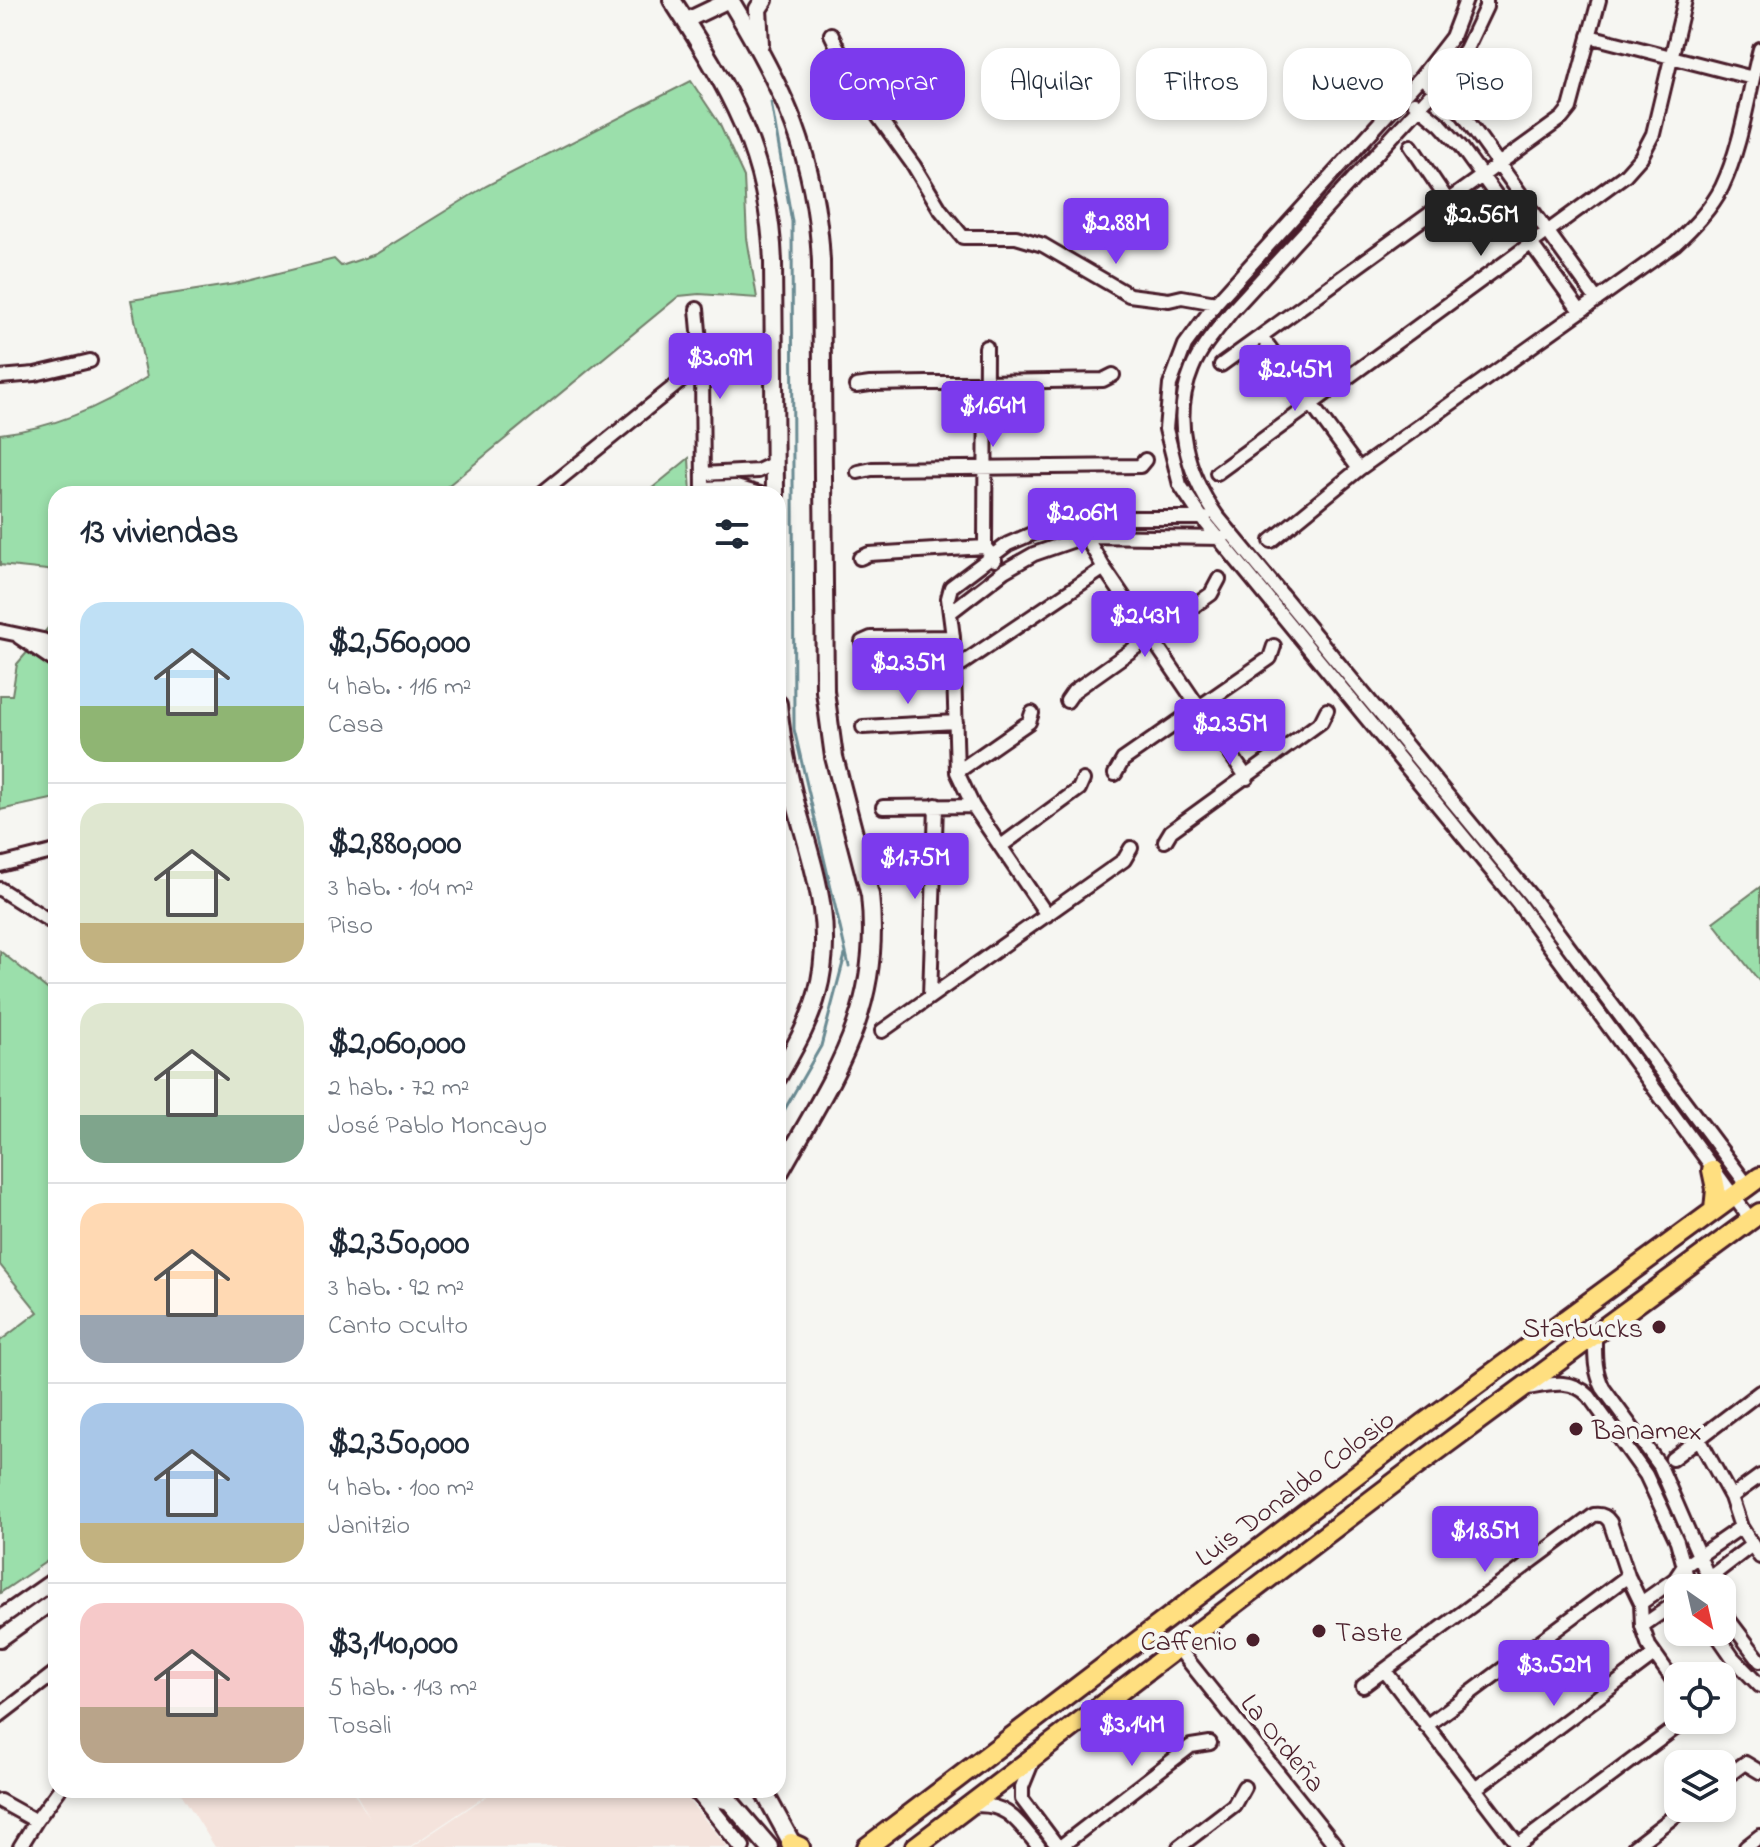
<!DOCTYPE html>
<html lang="es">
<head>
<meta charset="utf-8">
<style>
	:root { --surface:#fff; --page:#f2f2f3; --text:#1f2937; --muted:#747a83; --line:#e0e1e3; --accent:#7c3aed }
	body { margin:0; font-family:"Indie Flower",sans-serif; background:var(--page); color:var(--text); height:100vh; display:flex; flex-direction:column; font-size:30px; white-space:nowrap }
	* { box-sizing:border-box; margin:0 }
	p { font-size:26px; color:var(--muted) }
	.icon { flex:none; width:44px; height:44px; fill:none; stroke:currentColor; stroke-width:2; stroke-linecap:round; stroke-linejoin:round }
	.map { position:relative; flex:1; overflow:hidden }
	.drawer { position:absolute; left:48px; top:486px; width:738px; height:1312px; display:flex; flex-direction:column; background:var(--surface); border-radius:24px; box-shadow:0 4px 12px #0003 }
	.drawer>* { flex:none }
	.hud { position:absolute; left:810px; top:48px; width:760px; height:72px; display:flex; gap:16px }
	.needle { width:52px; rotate:146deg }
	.buttons { position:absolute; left:1664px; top:1574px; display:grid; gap:16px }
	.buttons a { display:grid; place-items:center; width:72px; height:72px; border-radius:16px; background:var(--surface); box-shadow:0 4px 12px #0003; font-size:40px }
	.price { position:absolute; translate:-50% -68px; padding:0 18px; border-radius:8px; background:var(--accent); color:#fff; font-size:26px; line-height:52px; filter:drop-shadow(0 2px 4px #0008) }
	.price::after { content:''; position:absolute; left:50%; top:48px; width:24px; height:18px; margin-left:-12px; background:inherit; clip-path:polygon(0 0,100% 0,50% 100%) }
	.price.on { background:#222; color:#fff }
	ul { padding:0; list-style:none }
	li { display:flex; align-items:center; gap:24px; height:200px; padding:0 32px }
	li+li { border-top:2px solid var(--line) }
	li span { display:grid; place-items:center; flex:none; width:224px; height:160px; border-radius:24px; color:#555 }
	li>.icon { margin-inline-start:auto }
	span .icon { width:96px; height:96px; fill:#fffc; stroke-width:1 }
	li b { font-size:34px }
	h2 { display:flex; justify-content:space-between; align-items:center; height:96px; padding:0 32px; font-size:34px }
	.tag { padding:0 28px; border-radius:24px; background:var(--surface); box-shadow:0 4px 12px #0003; font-size:28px; line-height:72px }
	.tag.on { background:var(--accent); color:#fff }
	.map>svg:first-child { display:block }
	.built { fill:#f4e3dc }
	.green { fill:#9bdfab; stroke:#727f6b; stroke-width:2 }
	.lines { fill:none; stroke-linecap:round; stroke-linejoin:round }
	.stream { stroke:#6b8b93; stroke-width:3 }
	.minor-casing { stroke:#4a1f2b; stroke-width:18 }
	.tertiary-casing { stroke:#4a1f2b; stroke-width:20 }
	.secondary-casing { stroke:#4a1f2b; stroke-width:22 }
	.primary-casing { stroke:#4a1f2b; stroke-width:24 }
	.minor { stroke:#f6f6f2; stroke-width:12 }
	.tertiary { stroke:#f6f6f2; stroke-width:14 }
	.secondary { stroke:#f6f6f2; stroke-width:16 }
	.primary { stroke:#ffdf80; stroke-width:18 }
	.poi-dot { fill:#4a1f2b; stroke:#f6f6f2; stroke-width:3 }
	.labels { text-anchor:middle; stroke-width:8; stroke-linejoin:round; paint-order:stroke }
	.poi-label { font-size:28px; fill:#4a1f2b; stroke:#f6f6f2; text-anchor:end }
	.street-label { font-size:28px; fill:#4a1f2b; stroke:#f6f6f2 }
</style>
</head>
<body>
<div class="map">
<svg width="1760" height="1847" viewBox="0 0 1760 1847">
	<rect width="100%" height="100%" fill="#f6f6f2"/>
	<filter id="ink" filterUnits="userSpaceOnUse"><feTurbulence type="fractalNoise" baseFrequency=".0125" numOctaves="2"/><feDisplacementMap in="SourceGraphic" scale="16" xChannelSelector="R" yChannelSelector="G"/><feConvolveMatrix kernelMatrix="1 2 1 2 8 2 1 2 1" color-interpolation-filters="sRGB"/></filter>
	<g filter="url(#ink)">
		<path class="built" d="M179 1790H352L370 1819 354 1790H494L409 1847H215Z
			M496 1790H680L728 1847H411Z"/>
		<path class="green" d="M691 81 719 123 744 177 747 238 757 298 699 294 679 296 438 494H56V571L0 565V434C53 428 102 407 147 377L131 300 235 284 334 259 341 266 376 254 486 186Z
			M689 458 691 494H645Z
			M56 593V798L0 810V695H12L17 664 54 621Z
			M1760 887V982L1713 922Z
			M0 951 56 996V1555L0 1593V1341L38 1312 0 1265Z"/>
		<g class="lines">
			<path class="stream" d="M771 102 792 222 794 729 849 966
				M778 1121 821 1046 845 955"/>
			<defs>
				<path id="minor" d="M1466 0 1452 37 1421 77 1216 303 1185 345 1170 385 1166 429 1180 485 1202 518 1518 903 1751 1220
					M1486 0V7L1466 49 1436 89 1231 312C1217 330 1201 347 1192 369 1171 419 1187 474 1217 516L1529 894 1748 1186
					M831 34 857 87 914 166 940 209 963 237H1016L1043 245 1129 295 1169 300 1182 297 1216 303
					M1589 36 1753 78
					M1421 77 1462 113 1597 300
					M1414 103 1440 124 1461 147 1580 311
					M1411 146 1448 201
					M697 309 702 364 703 494
					M1261 336 1359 469
					M986 347 985 547 995 560
					M1221 365 1562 118 1570 108 1599 0
					M0 377 35 374 90 361
					M856 386 870 384 1103 380 1113 375
					M858 472 872 469 1140 466 1145 460
					M1217 473 1625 175 1641 157 1653 134 1685 0
					M703 474 758 471 775 463
					M703 488 736 487 760 494
					M541 494 702 364
					M1076 520 1104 568 1247 778
					M1271 541 1359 469 1675 244C1693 227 1711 209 1722 187 1742 145 1748 94 1760 49
					M860 558 869 554 985 547
					M952 611 1004 571 1034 554 1086 536 1223 538
					M0 631 43 640 56 647
					M19 637 56 662
					M862 642 871 638 953 637
					M954 669 1104 568
					M1067 701 1074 691 1211 594 1219 579
					M863 727 956 722
					M957 772 1029 722 1032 713
					M1115 774 1123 760 1270 658 1274 646
					M883 807 973 806
					M1165 841 1171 831 1321 722 1327 710
					M1001 846 1079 789 1083 780
					M0 865 56 851
					M0 889 56 925
					M1047 915 973 806 957 772 953 637 948 598 951 587 1008 544 1057 523 1109 518H1205
					M930 997 936 805
					M882 1031 1124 860 1131 848
					M1595 1336C1595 1355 1594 1370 1603 1388L1660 1466 1713 1588
					M1528 1388C1550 1384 1572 1378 1589 1396L1646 1475 1677 1541 1690 1588
					M1698 1437 1731 1497 1741 1527 1760 1557
					M1672 1459 1760 1392
					M1731 1497 1760 1476
					M1696 1588 1752 1545
					M1641 1603 1675 1579 1683 1567 1741 1527
					M1722 1611 1760 1661
					M1642 1626 1678 1601
					M1715 1632 1733 1658 1760 1686
					M1178 1648 1337 1847
					M1385 1671 1518 1845
					M1363 1686 1594 1515C1602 1514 1606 1516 1610 1522L1628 1576 1641 1603 1642 1626 1649 1646 1678 1687
					M0 1715 56 1672
					M1426 1726 1628 1576
					M1033 1760 1022 1787V1799L1058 1847
					M1722 1780 1745 1763 1760 1772
					M1475 1789 1654 1655
					M0 1801 36 1821
					M970 1806C1007 1801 1018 1822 1039 1847
					M20 1847 36 1821 59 1790
					M1060 1847 1191 1746 1210 1743
					M1179 1847 1234 1805 1244 1787
					M1516 1847 1686 1720
					M1634 1847 1685 1808
					M1746 1847 1760 1836"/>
				<path id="tertiary" d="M685 21 729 0
					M0 1618 56 1579
					M0 1639 56 1599
					M696 1790 742 1847"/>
				<path id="secondary" d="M672 0C729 88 769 154 773 262L775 494
					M730 0C784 89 816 155 821 261L825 691 834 757 870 895C883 1011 832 1078 778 1175
					M760 44 758 9 764 0
					M778 704C781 737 787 769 795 801 813 867 836 924 817 994 809 1024 793 1050 778 1077
					M720 1790 769 1847
					M763 1790 794 1847
					M696 1791 729 1801"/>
				<path id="primary" d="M1712 1170 1716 1189 1714 1210
					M791 1843 800 1847
					M867 1847 1423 1424 1760 1177
					M915 1847 1411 1470 1760 1213"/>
			</defs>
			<use href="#minor" class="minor-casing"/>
			<use href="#tertiary" class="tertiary-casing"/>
			<use href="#secondary" class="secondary-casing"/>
			<use href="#primary" class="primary-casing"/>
			<use href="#minor" class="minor"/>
			<use href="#tertiary" class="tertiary"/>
			<use href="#secondary" class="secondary"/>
			<use href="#primary" class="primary"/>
		</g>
	</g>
	<g class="poi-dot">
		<circle cx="1659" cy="1327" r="8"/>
		<circle cx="1576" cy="1429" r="8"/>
		<circle cx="1319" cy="1631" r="8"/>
		<circle cx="1253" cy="1640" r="8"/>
	</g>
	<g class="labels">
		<g class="poi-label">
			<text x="1643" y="1337">Starbucks</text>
			<text x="1592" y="1439" text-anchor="start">Banamex</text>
			<text x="1335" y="1641" text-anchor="start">Taste</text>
			<text x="1237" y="1650">Caffenio</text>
		</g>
		<g class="street-label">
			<text transform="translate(1294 1487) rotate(-37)" y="10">Luis Donaldo Colosio</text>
			<text transform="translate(1284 1742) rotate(51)" y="10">La Ordeña</text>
		</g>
	</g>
</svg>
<div class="buttons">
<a><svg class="needle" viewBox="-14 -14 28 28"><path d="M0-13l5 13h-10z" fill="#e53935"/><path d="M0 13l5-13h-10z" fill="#747a83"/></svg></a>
<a><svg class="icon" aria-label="locate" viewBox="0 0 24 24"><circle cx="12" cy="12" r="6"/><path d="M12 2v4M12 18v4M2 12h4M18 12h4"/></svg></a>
<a><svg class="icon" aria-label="layers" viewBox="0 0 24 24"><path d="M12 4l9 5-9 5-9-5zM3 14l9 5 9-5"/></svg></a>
</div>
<b class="price on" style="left:1481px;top:258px">$2.56M</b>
<b class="price" style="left:1116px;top:266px">$2.88M</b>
<b class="price" style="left:720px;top:401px">$3.09M</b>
<b class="price" style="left:1295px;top:413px">$2.45M</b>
<b class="price" style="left:993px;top:449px">$1.64M</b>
<b class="price" style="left:1082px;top:556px">$2.06M</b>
<b class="price" style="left:1145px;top:659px">$2.43M</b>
<b class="price" style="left:908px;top:706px">$2.35M</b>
<b class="price" style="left:1230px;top:767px">$2.35M</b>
<b class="price" style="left:915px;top:901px">$1.75M</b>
<b class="price" style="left:1485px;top:1574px">$1.85M</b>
<b class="price" style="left:1554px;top:1708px">$3.52M</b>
<b class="price" style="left:1132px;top:1768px">$3.14M</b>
<div class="hud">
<a class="tag on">Comprar</a>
<a class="tag">Alquilar</a>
<a class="tag">Filtros</a>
<a class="tag">Nuevo</a>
<a class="tag">Piso</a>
</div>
<section class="drawer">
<h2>13 viviendas<svg class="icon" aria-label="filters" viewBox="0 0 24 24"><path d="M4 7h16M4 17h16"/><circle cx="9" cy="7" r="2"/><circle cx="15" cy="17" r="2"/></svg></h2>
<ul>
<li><span style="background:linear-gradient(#bfe0f5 65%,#8fb573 0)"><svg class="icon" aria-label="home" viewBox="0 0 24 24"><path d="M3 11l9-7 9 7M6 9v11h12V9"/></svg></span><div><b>$2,560,000</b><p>4 hab. · 116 m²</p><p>Casa</p></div></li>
<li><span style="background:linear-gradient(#dfe7d0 75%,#c2b280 0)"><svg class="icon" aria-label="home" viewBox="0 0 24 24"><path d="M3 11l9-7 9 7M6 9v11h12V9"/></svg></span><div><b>$2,880,000</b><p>3 hab. · 104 m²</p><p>Piso</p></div></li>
<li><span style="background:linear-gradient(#dfe7d0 70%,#7fa58c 0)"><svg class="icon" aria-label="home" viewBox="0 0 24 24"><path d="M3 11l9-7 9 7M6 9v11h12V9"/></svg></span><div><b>$2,060,000</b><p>2 hab. · 72 m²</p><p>José Pablo Moncayo</p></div></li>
<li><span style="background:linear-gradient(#ffd9b3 70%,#9aa5b1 0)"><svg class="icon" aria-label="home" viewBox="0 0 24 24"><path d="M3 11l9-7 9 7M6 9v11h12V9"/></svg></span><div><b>$2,350,000</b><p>3 hab. · 92 m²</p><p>Canto Oculto</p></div></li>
<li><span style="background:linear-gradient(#a9c7e8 75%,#c2b280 0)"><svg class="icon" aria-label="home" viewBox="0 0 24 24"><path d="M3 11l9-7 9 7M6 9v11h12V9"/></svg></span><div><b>$2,350,000</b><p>4 hab. · 100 m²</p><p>Janitzio</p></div></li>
<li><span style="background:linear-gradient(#f6c9c9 65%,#b9a48a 0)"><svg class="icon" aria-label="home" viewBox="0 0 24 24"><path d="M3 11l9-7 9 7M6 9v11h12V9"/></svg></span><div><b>$3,140,000</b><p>5 hab. · 143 m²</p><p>Tosali</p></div></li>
</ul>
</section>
</div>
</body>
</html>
